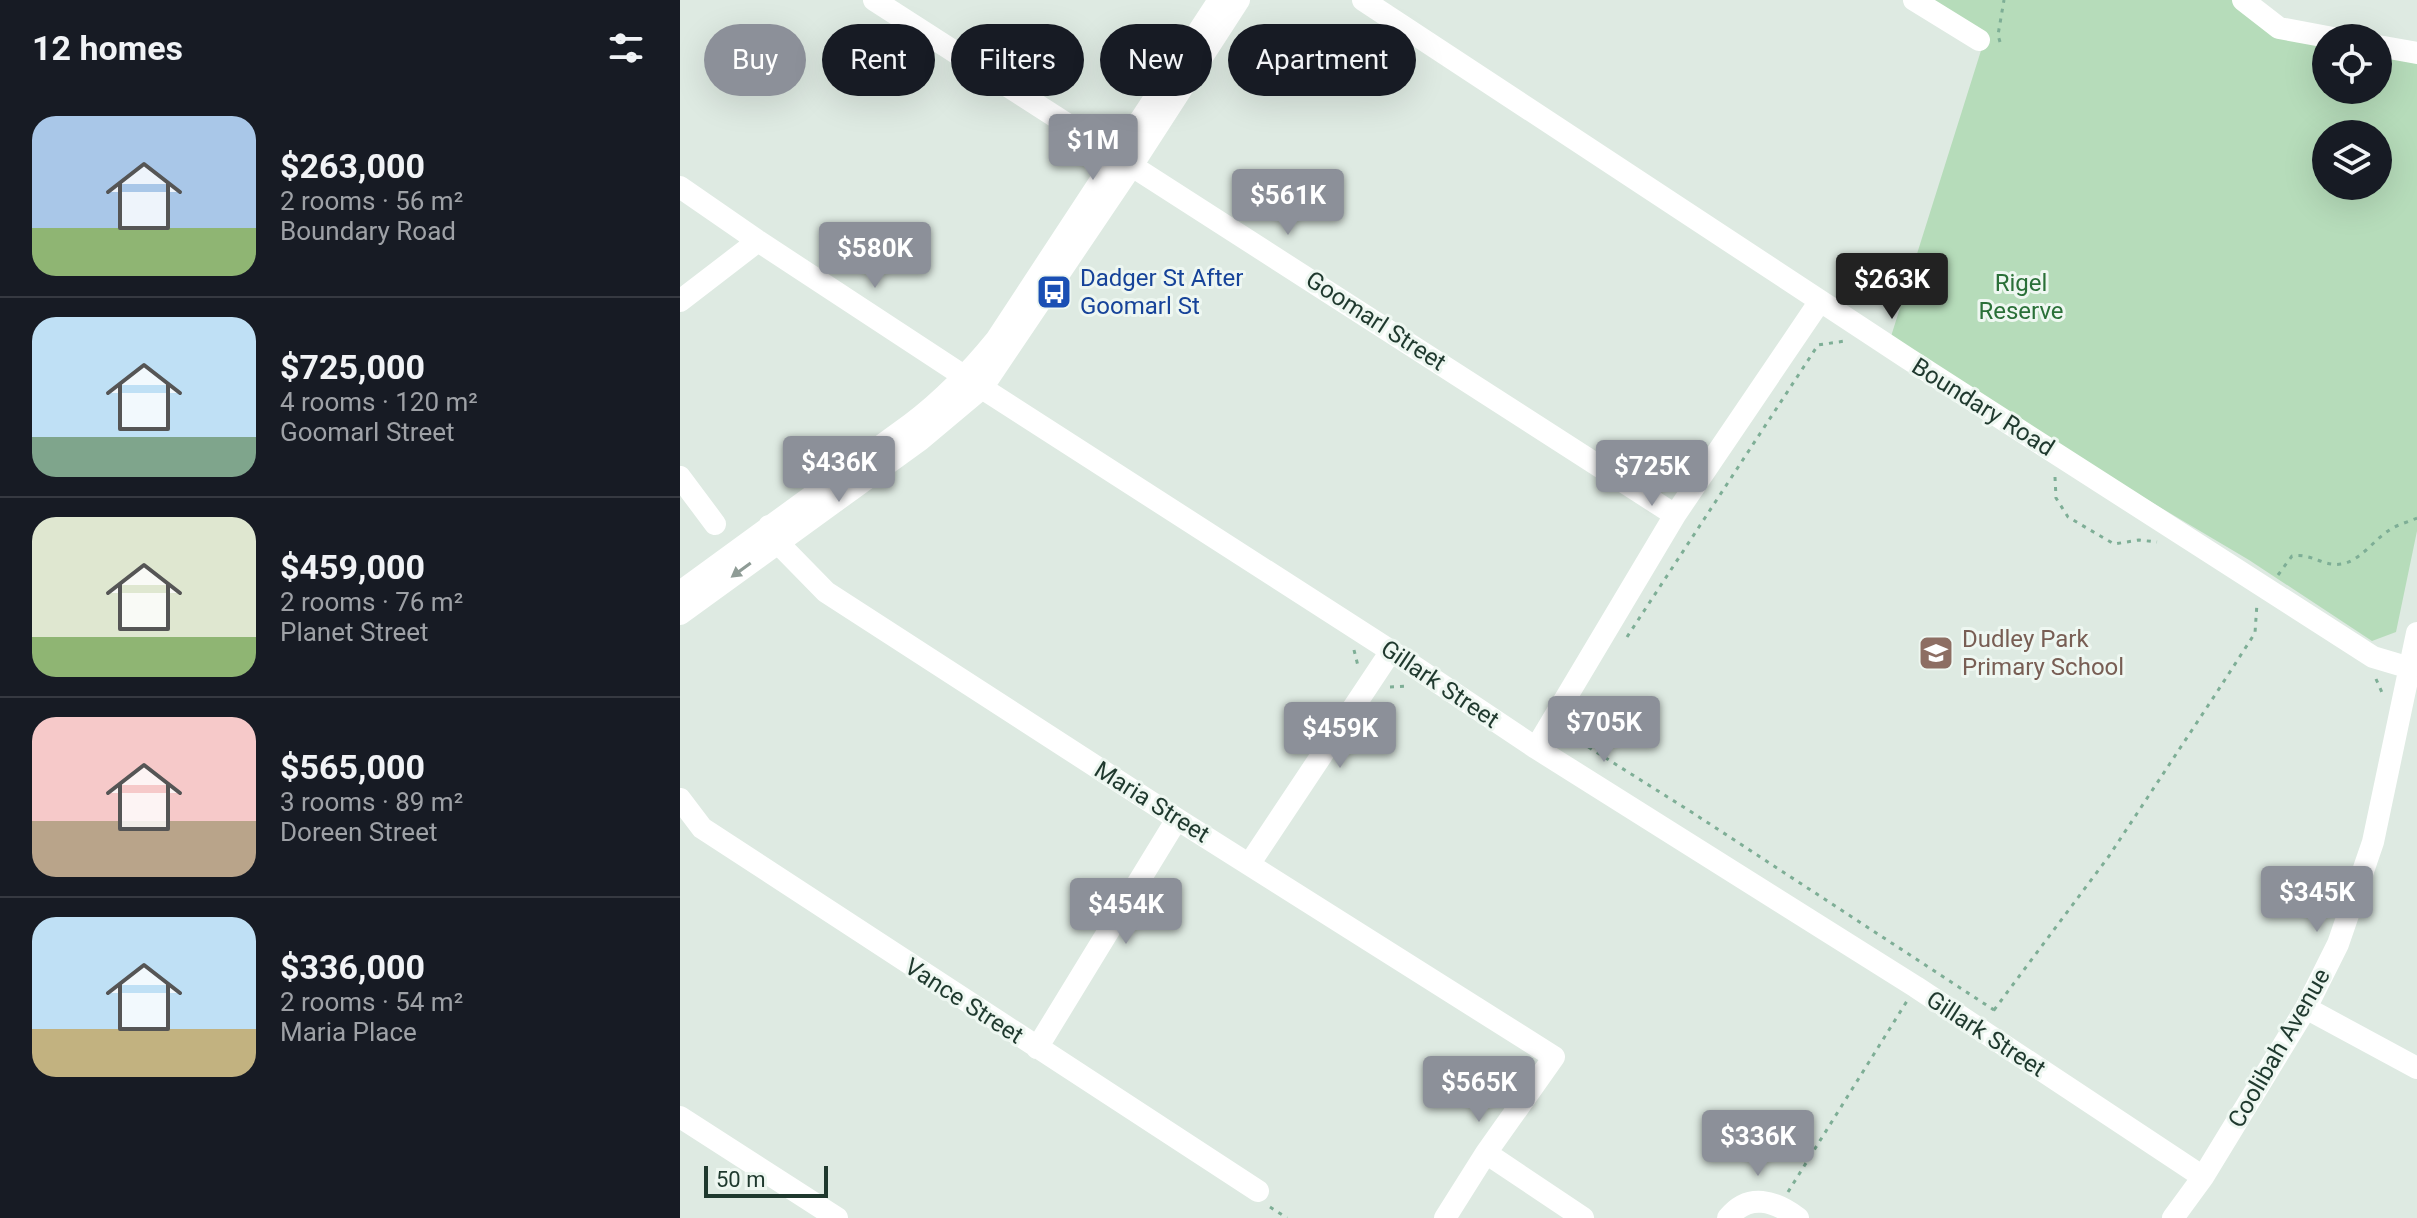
<!DOCTYPE html>
<html lang="en">
<head>
<meta charset="utf-8">
<style>
	:root { --surface:#171b24; --page:#20242c; --text:#f1f3f6; --muted:#9ea1a6; --line:#363941; --accent:#8c9099 }
	body { margin:0; font-family:Roboto,sans-serif; background:var(--page); color:var(--text); height:100vh; display:flex; flex-direction:column; font-size:30px; white-space:nowrap }
	* { box-sizing:border-box; margin:0 }
	p { font-size:26px; color:var(--muted) }
	.icon { flex:none; width:44px; height:44px; fill:none; stroke:currentColor; stroke-width:2; stroke-linecap:round; stroke-linejoin:round }
	.map { position:relative; flex:1; overflow:hidden }
	.panel { display:flex; flex-direction:column; background:var(--surface); width:680px }
	.panel>* { flex:none }
	.banner { position:absolute; left:24px; top:24px; width:760px; height:72px; display:flex; gap:16px }
	.tools { position:absolute; left:1632px; top:24px; display:grid; gap:16px }
	.tools a { display:grid; place-items:center; width:80px; height:80px; border-radius:50%; background:var(--surface); box-shadow:0 8px 32px #0002; font-size:40px }
	.scale { position:absolute; left:24px; bottom:20px; width:124px; box-sizing:border-box; padding-left:8px; border:4px solid #1f392e; border-top:0; font-size:22px; line-height:28px; white-space:nowrap; color:#1f392e; -webkit-text-stroke:6px #eef7f1; paint-order:stroke }
	.price { position:absolute; translate:-50% -68px; padding:0 18px; border-radius:8px; background:var(--accent); color:#fff; font-size:26px; line-height:52px; filter:drop-shadow(0 2px 4px #0008) }
	.price::after { content:''; position:absolute; left:50%; top:48px; width:24px; height:18px; margin-left:-12px; background:inherit; clip-path:polygon(0 0,100% 0,50% 100%) }
	.price.active { background:#222; color:#fff }
	ul { padding:0; list-style:none }
	li { display:flex; align-items:center; gap:24px; height:200px; padding:0 32px }
	li+li { border-top:2px solid var(--line) }
	li span { display:grid; place-items:center; flex:none; width:224px; height:160px; border-radius:24px; color:#555 }
	li>.icon { margin-inline-start:auto }
	span .icon { width:96px; height:96px; fill:#fffc; stroke-width:1 }
	li b { font-size:34px }
	h2 { display:flex; justify-content:space-between; align-items:center; height:96px; padding:0 32px; font-size:34px }
	.pill { padding:0 28px; border-radius:36px; background:var(--surface); box-shadow:0 8px 32px #0002; font-size:28px; line-height:72px }
	.pill.active { background:var(--accent); color:#fff }
	main { display:flex; flex:1; min-height:0 }
	.map>svg:first-child { display:block }
	.green { fill:#b6dcba; fill-rule:evenodd }
	.lines { fill:none; stroke-linecap:round; stroke-linejoin:round }
	.path { stroke:#7eae96; stroke-width:3; stroke-dasharray:4 6; stroke-linecap:butt }
	.minor { stroke:#fff; stroke-width:22 }
	.oneway { fill:#8f9c96 }
	.labels { text-anchor:middle; stroke-width:6; stroke-linejoin:round; paint-order:stroke }
	.transit-label { font-size:24px; fill:#164399; stroke:#eef7f1; text-anchor:start }
	.park-label { font-size:24px; fill:#2a7038; stroke:#eef7f1 }
	.street-label { font-size:24px; fill:#1f392e; stroke:#eef7f1 }
	.education-label { font-size:24px; fill:#785e54; stroke:#eef7f1; text-anchor:start }
</style>
</head>
<body>
<main>
<section class="panel">
<h2>12 homes<svg class="icon" aria-label="filters" viewBox="0 0 24 24"><path d="M4 7h16M4 17h16"/><circle cx="9" cy="7" r="2"/><circle cx="15" cy="17" r="2"/></svg></h2>
<ul>
<li><span style="background:linear-gradient(#a9c7e8 70%,#8fb573 0)"><svg class="icon" aria-label="home" viewBox="0 0 24 24"><path d="M3 11l9-7 9 7M6 9v11h12V9"/></svg></span><div><b>$263,000</b><p>2 rooms · 56 m²</p><p>Boundary Road</p></div></li>
<li><span style="background:linear-gradient(#bfe0f5 75%,#7fa58c 0)"><svg class="icon" aria-label="home" viewBox="0 0 24 24"><path d="M3 11l9-7 9 7M6 9v11h12V9"/></svg></span><div><b>$725,000</b><p>4 rooms · 120 m²</p><p>Goomarl Street</p></div></li>
<li><span style="background:linear-gradient(#dfe7d0 75%,#8fb573 0)"><svg class="icon" aria-label="home" viewBox="0 0 24 24"><path d="M3 11l9-7 9 7M6 9v11h12V9"/></svg></span><div><b>$459,000</b><p>2 rooms · 76 m²</p><p>Planet Street</p></div></li>
<li><span style="background:linear-gradient(#f6c9c9 65%,#b9a48a 0)"><svg class="icon" aria-label="home" viewBox="0 0 24 24"><path d="M3 11l9-7 9 7M6 9v11h12V9"/></svg></span><div><b>$565,000</b><p>3 rooms · 89 m²</p><p>Doreen Street</p></div></li>
<li><span style="background:linear-gradient(#bfe0f5 70%,#c2b280 0)"><svg class="icon" aria-label="home" viewBox="0 0 24 24"><path d="M3 11l9-7 9 7M6 9v11h12V9"/></svg></span><div><b>$336,000</b><p>2 rooms · 54 m²</p><p>Maria Place</p></div></li>
</ul>
</section>
<div class="map">
<svg width="1737" height="1218" viewBox="0 0 1737 1218">
	<rect width="100%" height="100%" fill="#deeae2"/>
	<path class="green" d="M1236 0H1563L1646 38V90H1698V46L1737 53V531L1716 632 1692 641 1569 560 1208 346 1304 41ZM1646 134H1698V186H1646Z"/>
	<g class="lines">
		<path class="path" d="M1320 42 1318 35 1324 0
			M1375 477 1376 498 1388 517 1434 544 1459 540 1477 542
			M1598 575 1612 556C1633 553 1643 567 1661 564 1679 562 1694 540 1708 531 1716 525 1728 522 1737 518
			M947 637 1138 345 1165 341
			M674 650 678 666
			M1696 679 1704 697
			M710 687 730 686
			M893 725 894 738 1013 813 1314 1010 1310 1014
			M1314 1010 1429 856 1537 692 1575 633 1577 603
			M1108 1192 1227 1001
			M590 1207 607 1218"/>
		<path class="minor" d="M194 0 995 515
			M683 0 1227 358 1693 657 1730 668
			M1234 0 1299 40
			M1563 0 1599 28 1653 38
			M1698 46 1737 53
			M0 187 78 241 302 388 711 651 856 748 1236 987 1523 1177
			M0 301 78 241
			M0 477 35 524
			M89 526 98 543 146 592 497 819 874 1057 806 1153 765 1218
			M0 592 231 424C264 399 290 372 316 340L539 0
			M0 614 240 440 302 388 453 164 559 0
			M856 748 995 515 1140 301
			M0 799 22 828 578 1191
			M570 863 711 651
			M1626 1008 1737 1068
			M357 1048 497 819
			M0 1117 157 1218
			M806 1153 903 1218
			M1048 1218C1069 1192 1095 1201 1118 1218
			M1493 1218 1523 1177 1626 1008 1658 944 1693 842 1737 633"/>
	</g>
	<defs><path id="oneway-solid" d="M-6-.8H1V-3.2L6.5 0L1 3.2V.8H-6Z" transform="scale(2)"/></defs>
	<use class="oneway" href="#oneway-solid" transform="translate(61 570) rotate(144)"/>
	<defs>
		<symbol id="bus-square" viewBox="-11 -11 22 22"><rect x="-9" y="-9" width="18" height="18" rx="4" fill="#1a4fb4" stroke="#eef7f1"/><path d="M-5-6H5V4H4V6H2V4H-2V6H-4V4H-5ZM-3.5-4V0h7V-4ZM-3.5 1.2v1.5H-2V1.2ZM2 1.2v1.5H3.5V1.2Z" fill="#fff"/></symbol>
		<symbol id="school-square" viewBox="-11 -11 22 22"><rect x="-9" y="-9" width="18" height="18" rx="4" fill="#8d6e63" stroke="#eef7f1"/><path d="M0-5L7-2L0 1L-7-2ZM-4 1L0 2.5L4 1V4Q0 6-4 4Z" fill="#fff"/></symbol>
	</defs>
	<g fill-rule="evenodd">
		<use href="#bus-square" x="354" y="272" width="40" height="40"/>
		<use href="#school-square" x="1236" y="633" width="40" height="40"/>
	</g>
	<g class="labels">
		<g class="transit-label">
			<text x="400" y="286">Dadger St After<tspan x="400" dy="28">Goomarl St</tspan></text>
		</g>
		<g class="park-label">
			<text x="1341" y="291">Rigel<tspan x="1341" dy="28">Reserve</tspan></text>
		</g>
		<g class="street-label">
			<text transform="translate(696 321) rotate(33)" y="8">Goomarl Street</text>
			<text transform="translate(1303 407) rotate(32)" y="8">Boundary Road</text>
			<text transform="translate(760 684) rotate(34)" y="8">Gillark Street</text>
			<text transform="translate(472 802) rotate(32)" y="8">Maria Street</text>
			<text transform="translate(284 1001) rotate(33)" y="8">Vance Street</text>
			<text transform="translate(1306 1034) rotate(33)" y="8">Gillark Street</text>
			<text transform="translate(1599 1048) rotate(-60)" y="8">Coolibah Avenue</text>
		</g>
		<g class="education-label">
			<text x="1282" y="647">Dudley Park<tspan x="1282" dy="28">Primary School</tspan></text>
		</g>
	</g>
</svg>
<div class="tools">
<a><svg class="icon" aria-label="locate" viewBox="0 0 24 24"><circle cx="12" cy="12" r="6"/><path d="M12 2v4M12 18v4M2 12h4M18 12h4"/></svg></a>
<a><svg class="icon" aria-label="layers" viewBox="0 0 24 24"><path d="M12 4l9 5-9 5-9-5zM3 14l9 5 9-5"/></svg></a>
</div>
<div class="scale">50 m</div>
<b class="price" style="left:413px;top:182px">$1M</b>
<b class="price" style="left:608px;top:237px">$561K</b>
<b class="price" style="left:195px;top:290px">$580K</b>
<b class="price active" style="left:1212px;top:321px">$263K</b>
<b class="price" style="left:159px;top:504px">$436K</b>
<b class="price" style="left:972px;top:508px">$725K</b>
<b class="price" style="left:924px;top:764px">$705K</b>
<b class="price" style="left:660px;top:770px">$459K</b>
<b class="price" style="left:1637px;top:934px">$345K</b>
<b class="price" style="left:446px;top:946px">$454K</b>
<b class="price" style="left:799px;top:1124px">$565K</b>
<b class="price" style="left:1078px;top:1178px">$336K</b>
<div class="banner">
<a class="pill active">Buy</a>
<a class="pill">Rent</a>
<a class="pill">Filters</a>
<a class="pill">New</a>
<a class="pill">Apartment</a>
</div>
</div>
</main>
</body>
</html>
